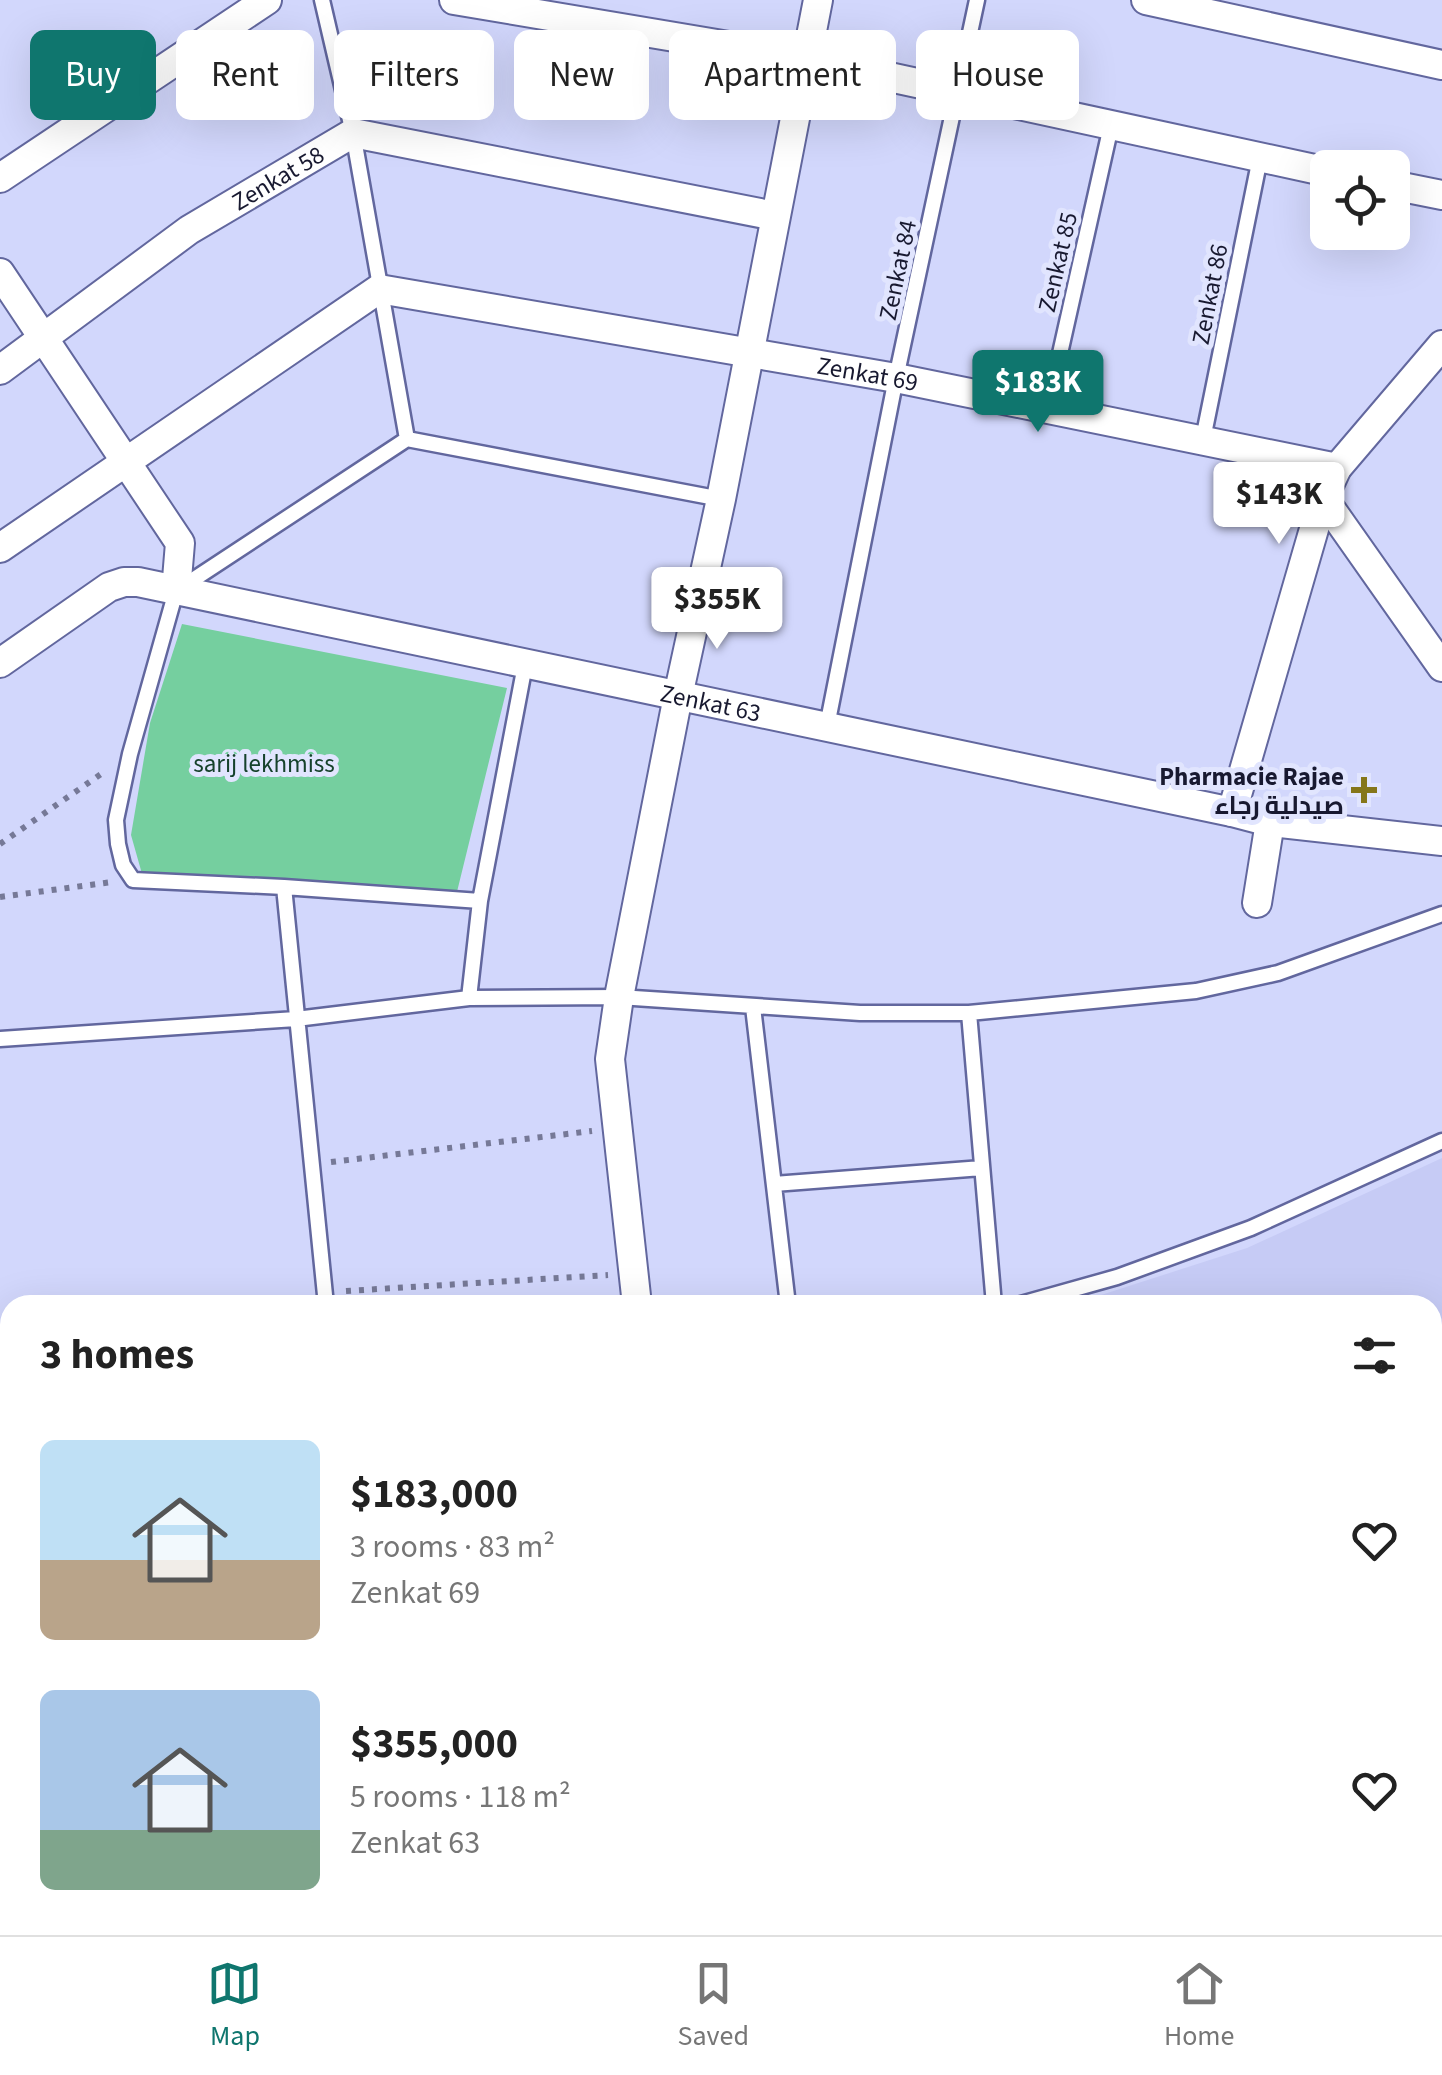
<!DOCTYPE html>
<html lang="en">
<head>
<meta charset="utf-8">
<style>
	:root { --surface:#fff; --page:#f6f6f6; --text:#222; --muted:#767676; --line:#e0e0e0; --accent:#0f766e }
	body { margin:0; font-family:"Source Sans 3",Cairo,sans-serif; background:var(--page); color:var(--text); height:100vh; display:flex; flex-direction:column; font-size:38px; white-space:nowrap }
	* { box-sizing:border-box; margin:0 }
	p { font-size:32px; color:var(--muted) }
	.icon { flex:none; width:55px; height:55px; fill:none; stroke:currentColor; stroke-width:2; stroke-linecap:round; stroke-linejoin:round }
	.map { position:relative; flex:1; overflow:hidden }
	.sheet { position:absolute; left:0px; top:1295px; width:1442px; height:640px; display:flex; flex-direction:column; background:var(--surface); border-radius:30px 30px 0 0; box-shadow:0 10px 40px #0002 }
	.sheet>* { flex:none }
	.banner { position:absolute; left:30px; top:30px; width:1382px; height:90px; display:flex; gap:20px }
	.tools { position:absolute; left:1310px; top:150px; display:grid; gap:20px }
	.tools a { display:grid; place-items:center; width:100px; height:100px; border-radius:15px; background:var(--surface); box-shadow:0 10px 40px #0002; font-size:50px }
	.price { position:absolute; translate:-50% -85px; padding:0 22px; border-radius:10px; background:#fff; color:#222; font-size:32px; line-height:65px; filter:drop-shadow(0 2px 5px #0008) }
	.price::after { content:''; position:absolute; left:50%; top:60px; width:30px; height:22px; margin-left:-15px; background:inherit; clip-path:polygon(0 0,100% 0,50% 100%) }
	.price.selected { background:var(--accent); color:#fff }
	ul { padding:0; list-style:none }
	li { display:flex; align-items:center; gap:30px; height:250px; padding:0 40px }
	li span { display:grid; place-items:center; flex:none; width:280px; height:200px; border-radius:15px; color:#555 }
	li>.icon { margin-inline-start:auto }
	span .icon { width:120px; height:120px; fill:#fffc; stroke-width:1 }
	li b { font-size:42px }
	h2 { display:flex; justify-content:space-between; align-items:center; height:120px; padding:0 40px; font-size:42px }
	.tag { padding:0 35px; border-radius:15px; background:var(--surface); box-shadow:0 10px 40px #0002; font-size:35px; line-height:90px }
	.tag.selected { background:var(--accent); color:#fff }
	.tabs { display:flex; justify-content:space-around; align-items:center; height:140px; border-top:2px solid var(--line); background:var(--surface); font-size:28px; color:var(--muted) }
	.tabs a { display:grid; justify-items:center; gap:5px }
	.tabs .selected { color:var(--accent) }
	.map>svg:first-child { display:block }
	.built { fill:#c6cbf5 }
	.green { fill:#75cf9f }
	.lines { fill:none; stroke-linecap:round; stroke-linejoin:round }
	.lane-casing { stroke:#62679e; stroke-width:19 }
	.street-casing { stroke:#62679e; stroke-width:32 }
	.secondary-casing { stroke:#62679e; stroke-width:45 }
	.path { stroke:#767997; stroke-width:6; stroke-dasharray:5 8; stroke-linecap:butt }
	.lane { stroke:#fff; stroke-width:14 }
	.street { stroke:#fff; stroke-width:28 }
	.secondary { stroke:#fff; stroke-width:40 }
	.poi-dot { fill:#857619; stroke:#e1e5fe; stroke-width:4 }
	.labels { text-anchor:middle; stroke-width:10; stroke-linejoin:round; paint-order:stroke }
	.street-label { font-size:25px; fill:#181930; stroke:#e1e5fe }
	.park-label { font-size:25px; fill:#16422c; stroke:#e1e5fe }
	.poi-label { font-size:25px; font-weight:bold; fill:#181930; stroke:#e1e5fe; text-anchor:end }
</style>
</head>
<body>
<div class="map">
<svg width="1442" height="1935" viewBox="0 0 1442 1935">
	<rect width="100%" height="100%" fill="#d2d7fc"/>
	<path class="built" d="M1442 1158V1818L1432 1817V1305H1070L1247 1248Z"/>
	<path class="green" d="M182 624 507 688 454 904 282 883 146 888 131 835 150 723Z"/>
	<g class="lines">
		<defs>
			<path id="lane" d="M322 0 353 133 407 439 721 499
				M1048 407 1111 126
				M1203 439 1260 158
				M827 726 896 378 977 0
				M284 887 480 901
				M469 998 480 901 525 665
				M753 1007 788 1305
				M969 1013 994 1305
				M0 1039 296 1019 469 998 619 997 860 1013H969L1196 991 1278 973 1442 914
				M774 1184 982 1168
				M326 1305 284 887 133 880 123 865 118 844 116 820 130 754 176 591 407 439
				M1017 1305 1117 1277 1251 1228 1442 1141
				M0 1461 10 1460
				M1432 1858 1439 1875 1432 1907"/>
			<g id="street">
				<path d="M454 0 806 59 1328 172"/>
				<path d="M1146 0 1442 65"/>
				<path d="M0 178 267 0"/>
				<path d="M1392 185 1442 195"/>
				<path d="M0 273 180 543 176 591"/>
				<path id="s1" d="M0 370 189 230 353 133 775 216"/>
				<path d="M1323 498 1442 667"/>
				<path id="s2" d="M0 548 379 289 896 378 1337 468"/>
				<path id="s3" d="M0 663 109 587 124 582H138L1232 812 1270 822 1442 841"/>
				<path d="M1232 812 1323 498 1337 468 1442 345"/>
				<path d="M1257 903 1270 822"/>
				<path d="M637 1305 610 1059 619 997 678 696 721 499 818 0"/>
			</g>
			<path id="secondary" d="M1432 1923 1442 1925
				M377 1935 515 1925"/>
		</defs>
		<use href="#lane" class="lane-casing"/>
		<use href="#street" class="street-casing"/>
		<use href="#secondary" class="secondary-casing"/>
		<path class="path" d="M0 844 104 772
			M0 897 112 882
			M331 1162 592 1131
			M346 1291 608 1275"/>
		<use href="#lane" class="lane"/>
		<use href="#street" class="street"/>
		<use href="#secondary" class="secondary"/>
	</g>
	<path class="poi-dot" d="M1359 775h10v10h10v10h-10v10h-10v-10h-10v-10h10z"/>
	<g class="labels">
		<g class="street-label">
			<text dy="9" stroke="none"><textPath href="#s1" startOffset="338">Zenkat 58</textPath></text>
			<text transform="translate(1057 262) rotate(-77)" y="9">Zenkat 85</text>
			<text transform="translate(897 270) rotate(-78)" y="9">Zenkat 84</text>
			<text transform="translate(1209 294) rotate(-79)" y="9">Zenkat 86</text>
			<text dy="9" stroke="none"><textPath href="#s2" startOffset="955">Zenkat 69</textPath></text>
			<text dy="9" stroke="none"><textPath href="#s3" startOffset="748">Zenkat 63</textPath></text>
		</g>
		<g class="park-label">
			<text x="264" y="772">sarij lekhmiss</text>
		</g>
		<g class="poi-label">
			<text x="1344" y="785">Pharmacie Rajae<tspan x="1344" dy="29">صيدلية رجاء</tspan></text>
		</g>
	</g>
</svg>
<div class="tools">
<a><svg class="icon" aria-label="locate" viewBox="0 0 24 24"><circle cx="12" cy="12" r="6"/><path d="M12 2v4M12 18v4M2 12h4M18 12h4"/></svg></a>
</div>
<b class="price selected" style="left:1038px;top:435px">$183K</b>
<b class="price" style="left:1279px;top:547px">$143K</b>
<b class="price" style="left:717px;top:652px">$355K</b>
<div class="banner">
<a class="tag selected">Buy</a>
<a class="tag">Rent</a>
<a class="tag">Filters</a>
<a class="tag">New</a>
<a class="tag">Apartment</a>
<a class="tag">House</a>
</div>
<section class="sheet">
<h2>3 homes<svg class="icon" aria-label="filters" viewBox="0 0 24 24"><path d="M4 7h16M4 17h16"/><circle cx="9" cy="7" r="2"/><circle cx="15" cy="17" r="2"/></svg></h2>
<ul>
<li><span style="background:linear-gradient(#bfe0f5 60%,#b9a48a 0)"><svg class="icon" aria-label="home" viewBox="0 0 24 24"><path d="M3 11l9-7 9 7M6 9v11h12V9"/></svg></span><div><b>$183,000</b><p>3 rooms · 83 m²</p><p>Zenkat 69</p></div><svg class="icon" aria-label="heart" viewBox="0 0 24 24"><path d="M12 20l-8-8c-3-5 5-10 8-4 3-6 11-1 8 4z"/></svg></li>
<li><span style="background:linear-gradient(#a9c7e8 70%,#7fa58c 0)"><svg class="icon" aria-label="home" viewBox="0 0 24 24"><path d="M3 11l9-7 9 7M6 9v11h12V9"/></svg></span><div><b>$355,000</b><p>5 rooms · 118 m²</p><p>Zenkat 63</p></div><svg class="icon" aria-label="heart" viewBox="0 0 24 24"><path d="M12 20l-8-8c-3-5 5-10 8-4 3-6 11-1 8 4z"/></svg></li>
</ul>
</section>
</div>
<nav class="tabs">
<a class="selected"><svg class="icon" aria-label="map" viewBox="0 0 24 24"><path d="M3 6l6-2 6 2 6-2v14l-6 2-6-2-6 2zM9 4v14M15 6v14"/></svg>Map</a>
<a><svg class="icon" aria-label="saved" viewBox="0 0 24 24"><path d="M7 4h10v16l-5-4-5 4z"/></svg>Saved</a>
<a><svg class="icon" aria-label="home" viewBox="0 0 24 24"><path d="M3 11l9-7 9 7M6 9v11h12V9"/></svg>Home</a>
</nav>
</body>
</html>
